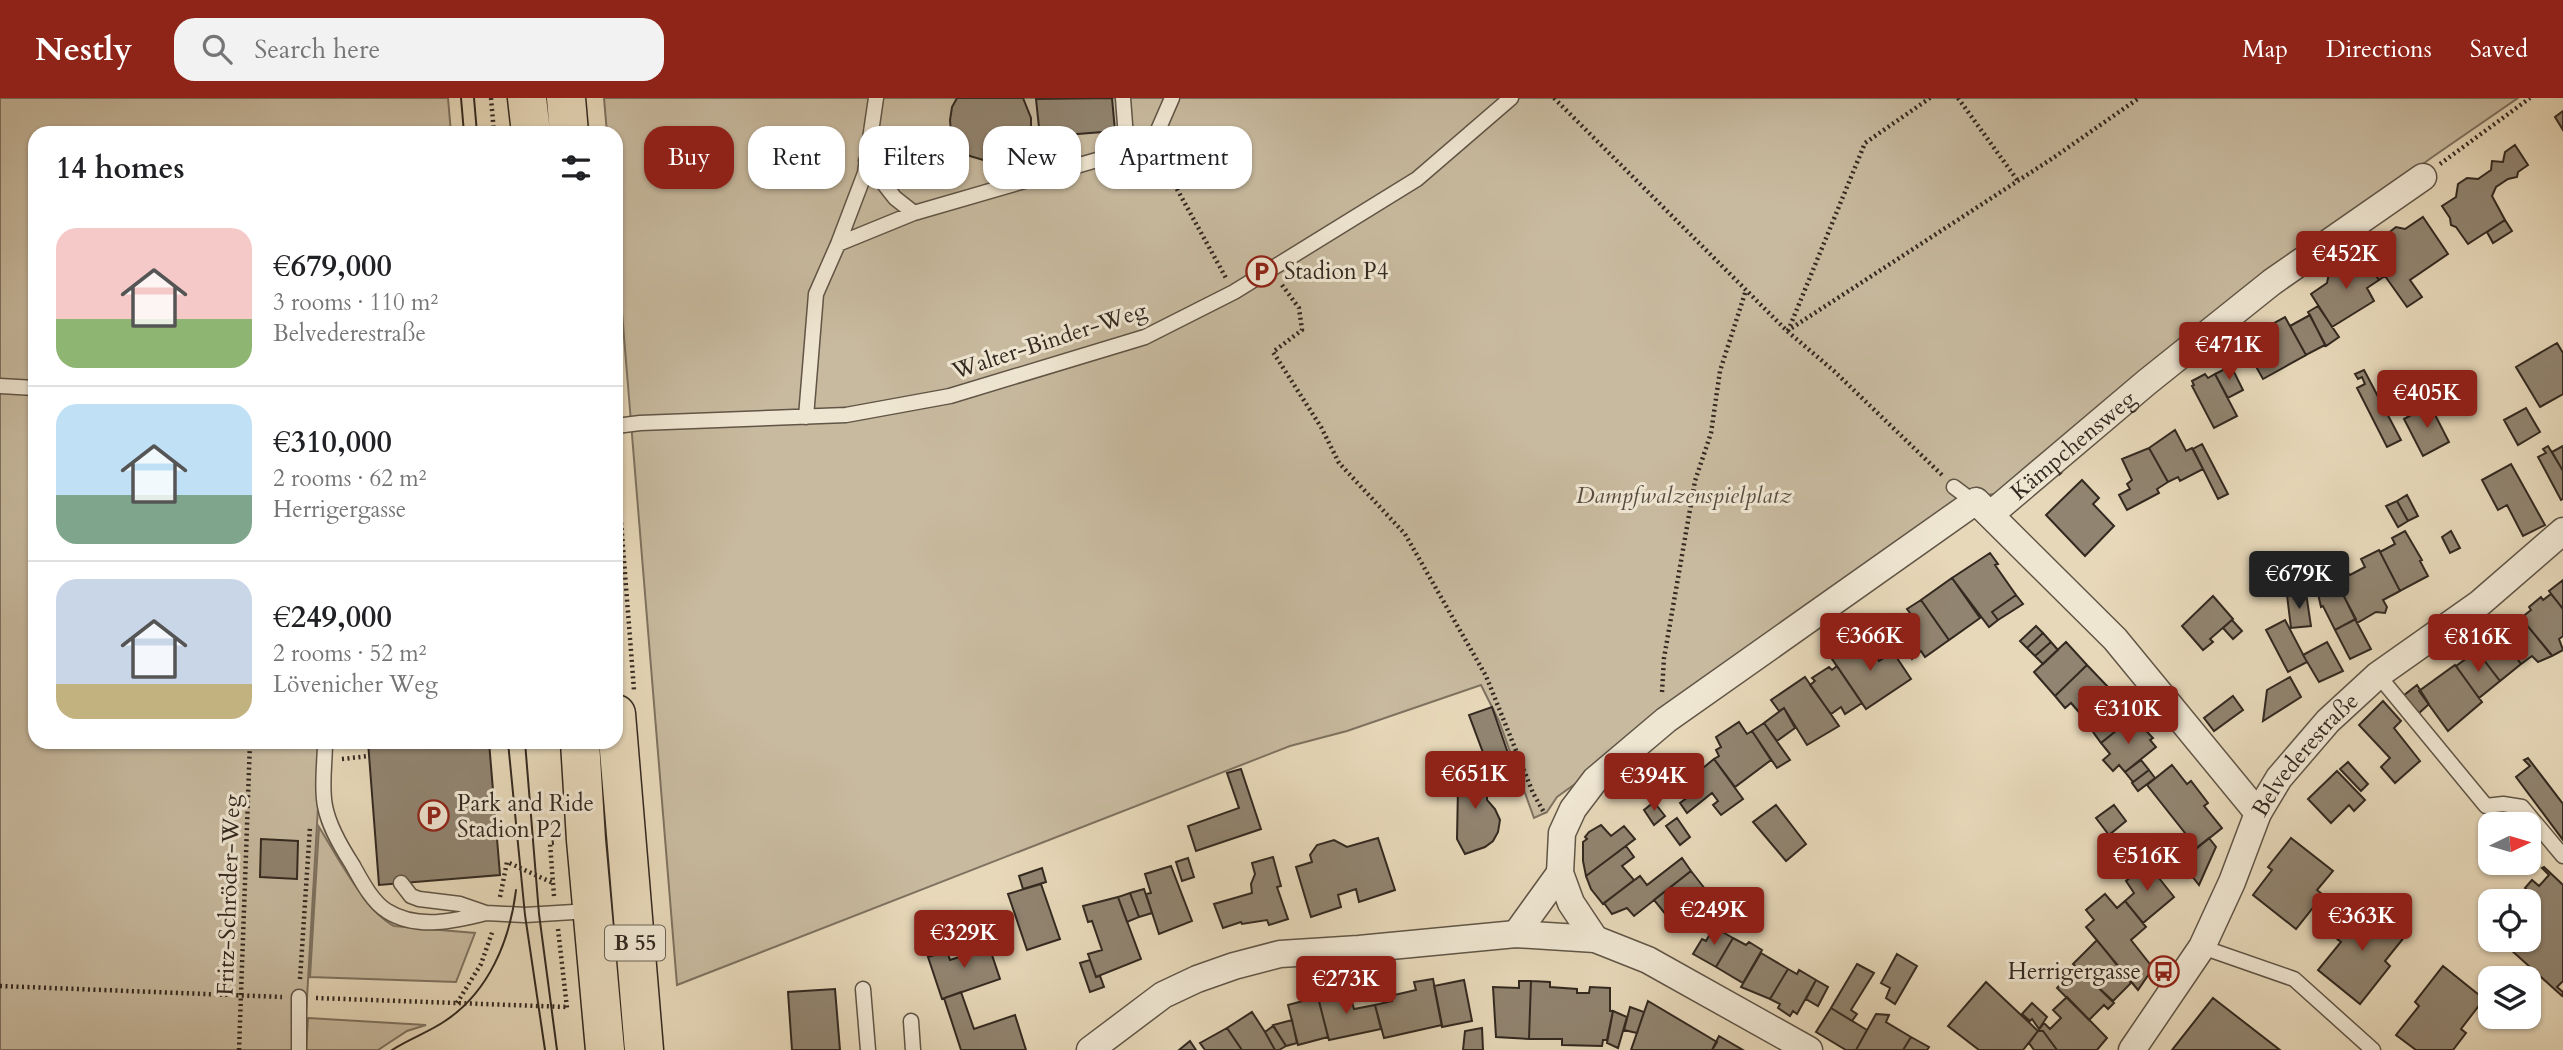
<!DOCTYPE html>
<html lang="en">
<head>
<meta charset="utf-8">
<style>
	:root { --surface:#fff; --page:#f2f2f2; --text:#202124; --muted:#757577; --line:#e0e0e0; --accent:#8f2418 }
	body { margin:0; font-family:Cardo,serif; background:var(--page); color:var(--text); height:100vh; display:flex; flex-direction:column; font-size:26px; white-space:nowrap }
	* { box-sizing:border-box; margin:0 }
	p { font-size:23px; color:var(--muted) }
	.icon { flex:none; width:38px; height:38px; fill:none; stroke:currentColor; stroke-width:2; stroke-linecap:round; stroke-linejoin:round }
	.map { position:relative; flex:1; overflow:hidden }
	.sheet { position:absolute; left:28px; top:28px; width:595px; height:623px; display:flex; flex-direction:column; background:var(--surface); border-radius:21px; box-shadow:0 2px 5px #0004 }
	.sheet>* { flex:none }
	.hud { position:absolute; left:644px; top:28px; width:665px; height:63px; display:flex; gap:14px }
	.needle { width:46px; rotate:85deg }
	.controls { position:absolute; left:2478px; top:714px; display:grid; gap:14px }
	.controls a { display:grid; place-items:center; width:63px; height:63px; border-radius:14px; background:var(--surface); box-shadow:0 2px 5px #0004; font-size:35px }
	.price { position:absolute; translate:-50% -60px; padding:0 16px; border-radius:7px; background:var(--accent); color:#fff; font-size:23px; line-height:46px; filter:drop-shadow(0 2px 4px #0008) }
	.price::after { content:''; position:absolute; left:50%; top:42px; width:21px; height:16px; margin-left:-10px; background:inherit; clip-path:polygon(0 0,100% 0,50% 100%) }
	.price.on { background:#222; color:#fff }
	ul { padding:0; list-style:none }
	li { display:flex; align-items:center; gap:21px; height:175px; padding:0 28px }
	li+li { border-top:2px solid var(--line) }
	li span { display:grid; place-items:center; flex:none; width:196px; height:140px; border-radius:21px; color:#555 }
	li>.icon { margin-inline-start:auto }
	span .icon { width:84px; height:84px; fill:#fffc; stroke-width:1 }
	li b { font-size:30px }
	h2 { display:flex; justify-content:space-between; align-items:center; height:84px; padding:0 28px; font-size:30px }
	.tag { padding:0 24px; border-radius:21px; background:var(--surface); box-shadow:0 2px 5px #0004; font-size:24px; line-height:63px }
	.tag.on { background:var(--accent); color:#fff }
	header { display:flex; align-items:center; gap:42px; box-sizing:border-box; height:98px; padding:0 35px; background:var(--accent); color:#fff }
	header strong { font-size:33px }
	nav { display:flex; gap:38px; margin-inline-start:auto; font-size:24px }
	.search { width:490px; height:63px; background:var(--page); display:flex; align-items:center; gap:18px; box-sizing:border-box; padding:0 24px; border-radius:21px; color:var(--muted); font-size:26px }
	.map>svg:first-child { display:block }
	.green { fill:#c8ba9f; stroke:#7e7260; stroke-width:2 }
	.building { fill:#918470; stroke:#332920; stroke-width:2 }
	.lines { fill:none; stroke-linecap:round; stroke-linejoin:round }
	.service-casing { stroke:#605546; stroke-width:17 }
	.minor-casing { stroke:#605546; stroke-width:29 }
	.primary-casing { stroke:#332920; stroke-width:41 }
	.path { stroke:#332920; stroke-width:4.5; stroke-dasharray:2 3.5; stroke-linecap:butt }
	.service { stroke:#efe6d2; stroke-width:14 }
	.minor { stroke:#efe6d2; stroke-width:26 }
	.primary { stroke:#e7d8b9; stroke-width:38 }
	.tram { stroke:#332920; stroke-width:2 }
	.labels { text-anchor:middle; stroke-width:6; stroke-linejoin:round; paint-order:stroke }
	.shield { fill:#efe6d2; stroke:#6b6255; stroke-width:2 }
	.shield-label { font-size:21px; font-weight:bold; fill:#332920 }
	.poi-label { font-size:23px; fill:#332920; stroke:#efe6d2; text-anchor:start }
	.street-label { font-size:23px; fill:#332920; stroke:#efe6d2 }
	.park-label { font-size:23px; font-style:italic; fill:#584d40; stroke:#efe6d2 }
</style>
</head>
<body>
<header>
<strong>Nestly</strong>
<div class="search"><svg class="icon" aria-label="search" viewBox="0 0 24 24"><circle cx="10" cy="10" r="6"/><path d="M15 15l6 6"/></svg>Search here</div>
<nav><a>Map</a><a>Directions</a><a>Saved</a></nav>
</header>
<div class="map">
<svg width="2563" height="952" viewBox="0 0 2563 952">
	<rect width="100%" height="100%" fill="#e7d8b9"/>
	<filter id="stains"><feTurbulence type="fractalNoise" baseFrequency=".00286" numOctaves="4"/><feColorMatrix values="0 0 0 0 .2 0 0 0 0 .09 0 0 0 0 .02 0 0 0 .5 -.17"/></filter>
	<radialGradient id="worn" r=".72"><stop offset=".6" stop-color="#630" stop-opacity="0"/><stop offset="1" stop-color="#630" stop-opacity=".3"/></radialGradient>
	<path class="green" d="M0 0H448L451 35H35V644H318V709L304 952H0Z
		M604 0H2518L2431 60 2152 267 2001 395 1987 397 1982 393 1557 699 1547 714 1534 720 1499 623 1481 587 1347 633 1290 648 677 887 616 141V35H607Z
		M319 729C336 756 366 814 394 828L475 835 456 884 310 879Z
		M308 920 426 927 407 933 378 952H306Z"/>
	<path class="building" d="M957 0H1023L1031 20V29L1024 46 1010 59 1001 63 990 64 970 58 961 52 951 34 950 22 952 9Z
		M1112 0 1115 33 1040 39 1036 1Z
		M2563 13V32L2555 19Z
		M2515 47 2528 67 2518 74 2517 79 2508 81 2496 89 2492 98 2505 122 2468 146 2456 129 2451 127 2450 120 2442 108 2456 99 2458 86 2467 80 2478 81 2491 72 2492 63 2503 64 2505 54Z
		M2423 119 2448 156 2410 182 2422 199 2407 209 2385 178 2379 182 2359 154 2367 149H2378L2390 141 2387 136 2396 129 2405 131Z
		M2505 122 2512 133 2493 145 2487 134Z
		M2364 161 2379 182 2367 190 2374 203 2332 229 2311 196 2327 185 2329 175 2346 163 2355 167Z
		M2318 208 2339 239 2326 248 2308 214Z
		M2310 217 2325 247 2306 257 2290 228Z
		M2285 219 2306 257 2263 281 2246 251 2257 245 2252 237Z
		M2557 245 2563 255V296L2540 309 2516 269Z
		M2231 268 2243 292 2228 300 2215 276Z
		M2364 272 2401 342 2387 349 2357 290 2365 286 2362 279 2358 281 2355 276Z
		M2205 276 2208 280 2215 276 2237 318 2214 330 2192 288 2194 287 2192 283Z
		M2430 307 2449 344 2423 358 2404 321Z
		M2526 310 2540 334 2518 347 2504 322Z
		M2175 332 2186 353 2192 350 2203 371 2180 383 2178 379 2168 384 2149 350Z
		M2202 346 2228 396 2218 401 2193 351Z
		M2548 348 2563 373V401L2561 402 2538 359 2546 355 2543 351Z
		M2563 348V373L2552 354Z
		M2149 350 2168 384 2157 391 2159 395 2127 412 2119 397 2130 391 2127 386 2132 382 2122 361Z
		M2511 366 2545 427 2523 438 2507 407 2498 412 2482 382Z
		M2082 382 2099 400 2093 406 2114 428 2085 458 2046 417Z
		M2407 397 2418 418 2408 423 2397 403Z
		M2397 403 2408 423 2398 429 2386 408Z
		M2405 433 2422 462 2420 463 2428 478 2400 493 2380 454 2395 446 2392 440Z
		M2451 433 2460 450 2450 455 2442 439Z
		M2379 452 2400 493 2383 502 2387 509 2385 515 2376 514 2357 525 2337 484 2345 480 2343 477 2348 475 2350 477 2365 469 2361 461Z
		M1990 455 1998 466 1995 467 2016 497 1992 514 1998 522 1989 529 1952 480Z
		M2333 478 2356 521 2335 532 2323 508 2321 509 2316 487Z
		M1952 480 1980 520 1949 542 1921 502Z
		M2563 482V511L2549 493Z
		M2306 495 2311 528 2291 530 2287 497Z
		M2551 496 2563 511V538L2559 541 2563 552 2552 558 2521 520 2531 512 2529 509 2541 499 2543 502Z
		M2016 497 2023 506 1998 522 1992 514Z
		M2213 498 2233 521 2210 541 2213 544 2203 552 2182 528Z
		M1921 502 1949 542 1925 559 1921 553 1912 561 1891 528 1910 515 1907 511Z
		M2521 520 2551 556 2552 558 2538 564 2532 558 2521 566 2500 536Z
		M2355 521 2371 551 2350 561 2335 532Z
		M2232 522 2242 533 2233 541 2223 530Z
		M2285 522 2307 564 2288 574 2266 532Z
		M2036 528 2043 535 2027 550 2020 543Z
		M1892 532 1902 547 1893 554 1882 538Z
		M2043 535 2051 544 2035 558 2027 550Z
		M2500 536 2521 566 2500 583 2477 553Z
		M1882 538 1893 554 1879 563 1869 547Z
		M1863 540 1879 563 1893 554 1911 581 1866 611 1832 561Z
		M2051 544 2058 552 2043 566 2035 558Z
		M2066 544 2087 567 2055 598 2034 574Z
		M2327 544 2343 573 2319 584 2303 557Z
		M2477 553 2500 583 2479 600 2456 568Z
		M2087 567 2107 588 2078 613 2071 605 2065 610 2055 598Z
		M2455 567 2482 604 2448 633 2419 593Z
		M1837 568 1862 605 1845 616 1841 609 1831 616 1810 587 1815 583 1812 580 1829 569 1832 572Z
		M1805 579 1839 628 1807 647 1784 610 1779 613 1771 602Z
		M2290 579 2301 599 2263 623 2267 592Z
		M2417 587 2429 606 2418 616 2403 598Z
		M2107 588 2133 619 2101 645 2078 613Z
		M2233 598 2243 612 2214 633 2204 620Z
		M2383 603 2401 623 2394 630 2420 663 2395 685 2381 669 2390 660 2359 627Z
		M1492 609 1510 661 1488 668 1469 617Z
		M1784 610 1795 630 1777 643 1764 625Z
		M2133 619 2153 640 2150 642 2156 649 2125 674 2119 667 2113 673 2103 662 2110 656 2101 645Z
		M1739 624 1747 636 1752 633 1771 662 1735 689 1714 661 1719 658 1716 652 1721 649 1716 639Z
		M1764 625 1790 662 1777 670 1752 633Z
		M368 644H489L500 777 379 787Z
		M2528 660 2563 706V742L2516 679 2530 668 2524 662Z
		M1714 661 1743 701 1721 717 1713 707 1718 703 1712 695 1687 715 1680 705 1688 699 1678 684 1691 675 1693 678Z
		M2141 662 2149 672 2133 684 2125 674Z
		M2348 664 2368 686 2361 693 2340 671Z
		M2172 667 2187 686 2191 683 2208 705 2204 708 2222 730 2197 750 2147 687Z
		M1462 668H1488L1487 702 1495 711 1500 722 1498 734 1493 743 1485 749 1465 756 1457 741 1458 688H1461Z
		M1241 671 1261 731 1196 753 1188 728 1239 710 1227 675Z
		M2149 672 2155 680 2138 693 2132 685Z
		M2337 673 2365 702 2354 713 2349 707 2331 725 2308 701Z
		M1654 704 1665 718 1654 727 1644 712Z
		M1776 707 1806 746 1786 763 1753 724Z
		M2114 707 2126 723 2109 737 2096 720Z
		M1677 720 1690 739 1680 747 1666 728Z
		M1601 727 1611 738 1624 728 1635 741 1586 778 1583 763V744L1587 741 1585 739 1589 734Z
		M1378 740 1395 792 1359 804 1356 791 1338 797 1341 809 1311 819 1296 769 1312 764 1310 757 1317 747 1334 742 1347 749Z
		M2209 740 2216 749 2199 787 2180 763Z
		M2291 740 2333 773 2317 792 2323 797 2296 831 2253 797 2272 772 2268 769Z
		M261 741 298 743 297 781 260 779Z
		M1626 748 1634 759 1622 768 1634 782 1603 806 1591 791 1586 778Z
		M1273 759 1281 788 1277 789 1288 821 1269 827 1267 822 1242 826 1241 824 1223 830 1214 806 1252 795 1251 786 1255 776 1252 765Z
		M1188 760 1194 779 1182 783 1176 764Z
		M1682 760 1691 773 1634 818 1627 810 1612 816 1604 805 1640 778 1647 787Z
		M2147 765 2174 799 2143 825 2125 803 2134 795 2126 783Z
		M1171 768 1192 823 1159 836 1146 796 1151 795 1145 776Z
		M2544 769 2563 787V883L2557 889 2563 894 2562 898 2500 842H2529V803H2524L2531 796 2525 790 2532 782 2539 788 2549 777 2542 770Z
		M1042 770 1046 784 1023 791 1019 778Z
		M1691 773 1716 805 1679 833 1654 802Z
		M1041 786 1060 841 1027 852 1008 796Z
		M1144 791 1152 815 1139 819 1130 795Z
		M1130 795 1139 819 1127 824 1118 799Z
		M2105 796 2117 810 2125 803 2146 829 2131 842 2153 870 2138 892 2086 829 2094 822 2086 812Z
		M1118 799 1141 861 1096 879 1088 856 1102 852 1092 823 1088 824 1083 808Z
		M2364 804 2406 837 2385 863 2390 868 2360 906 2318 872 2341 844 2336 840Z
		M1714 829 1733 840 1716 869 1693 856 1702 841 1706 843Z
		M986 839 1000 881 942 901 928 859 947 853 950 862 972 855 968 845Z
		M1733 840 1746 847 1749 844 1762 852 1743 885 1716 869Z
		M2097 842 2131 885 2113 903 2073 866Z
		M1761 855 1788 871 1770 901 1741 889Z
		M1897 856 1917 868 1895 906 1886 900 1890 890 1881 885Z
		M1090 862 1096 879 1100 878 1104 889 1090 894 1080 865Z
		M1857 866 1874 875 1851 912 1857 916 1852 923 1831 910Z
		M2443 868 2484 901 2461 931 2466 935 2453 952H2416L2396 937 2419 908 2415 904Z
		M2077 869 2114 905 2108 911 2104 907 2089 922 2057 890Z
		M1788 871 1797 876 1799 872 1816 882 1797 916 1793 913 1790 918 1778 910 1780 906 1770 901Z
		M1433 881 1442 927 1384 940 1375 907 1392 903 1390 898 1416 892 1414 884Z
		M1464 882 1472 923 1442 929 1434 888Z
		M1816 882 1828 889 1818 908 1806 901Z
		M1519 883H1531L1529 941 1496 939 1493 889 1519 890Z
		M1531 883 1550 884V889L1577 891V895H1589L1590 889 1610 890V913H1613L1607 942H1603L1602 948 1562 947V941H1529Z
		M1986 884 2038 933 2023 952H1979L1948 928Z
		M835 891 840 952H792L788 894Z
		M1332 892 1333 898 1349 894 1354 911 1375 907 1381 931 1329 942 1317 896Z
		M961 894 974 931 1015 917 1026 952H961L944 900Z
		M1318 899 1328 939 1298 947 1288 907Z
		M2067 899 2107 940 2097 952H2057L2043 933H2038L2044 925 2050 931 2061 920 2053 912Z
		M2213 900 2280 952H2172Z
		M1648 903 1717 944 1712 952H1631Z
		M2032 905 2047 919 2039 931 2032 921 2030 923 2022 916Z
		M1630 909 1644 914 1637 935 1624 932Z
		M1831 910 1867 932 1856 952H1846L1816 934Z
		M1613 913 1627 919 1618 950 1607 945Z
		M1252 914 1265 934 1275 952H1242L1227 930Z
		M1876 916 1889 917 1886 924 1911 939 1903 952H1856Z
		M1292 922 1297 945 1286 948 1273 927Z
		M1273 928 1286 948 1279 952H1275L1265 934Z
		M1227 930 1242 952H1205L1200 945Z
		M1482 930 1483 952H1463L1465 933Z
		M2038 933H2043L2057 952H2034L2029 945Z
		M1719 938 1743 952H1712Z
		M1911 939 1929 949 1927 952H1903Z
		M1190 943 1196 952H1179Z"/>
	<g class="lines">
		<defs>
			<path id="service" d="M1123 0 1127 53
				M866 63 895 100 914 115
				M838 146 914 115 1152 46 1172 0
				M0 288 35 290
				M806 319 816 196 838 146 865 75 876 0
				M616 328 640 325 846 317 950 298 1145 239 1234 194 1417 81 1511 0
				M1954 389 1974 404
				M2378 577 2486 708 2503 706 2522 709 2563 758
				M325 644C325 665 321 688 325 708 329 729 341 749 352 766 361 782 372 804 387 813 417 832 455 823 486 815
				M401 785 411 798 419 801 460 806 486 815 525 817 590 813
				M2202 849 2294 881 2373 952
				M863 891 868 952
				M299 899V952
				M911 923 913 952"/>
			<g id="minor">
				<path id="s1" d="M1991 416 2147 284 2272 184 2423 79"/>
				<path d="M1516 836 1560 775"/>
				<path d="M1595 841 1571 805 1560 775 1562 735 1573 711 1595 682 1666 622 1976 403 2115 541 2258 715"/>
				<path d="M1090 952 1163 897 1197 881 1234 868 1280 856 1359 851 1516 836 1595 841 1648 862 1809 952"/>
				<path id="s2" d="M2132 952 2202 849 2232 784 2258 715 2279 680 2328 623 2378 577 2480 505 2563 433"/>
			</g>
			<path id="primary" d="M527 0 531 35
				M566 0 569 35
				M616 616 644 952
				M580 644 586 742 605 952"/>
		</defs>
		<use href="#service" class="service-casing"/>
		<use href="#minor" class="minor-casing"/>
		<use href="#primary" class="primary-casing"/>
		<path class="path" d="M491 0 494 35
			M1554 0 1787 233 1834 273 1942 377
			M1958 0 2018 83
			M1161 62 1226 180
			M2440 66 2530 0
			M1282 187 1299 210 1302 232 1273 254 1321 329 1339 365 1405 436 1486 578 1533 695 1545 716
			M1787 233 2053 60 2139 0
			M1788 233 1865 45 1930 0
			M616 359 634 592
			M1662 594 1664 560 1695 383 1711 335 1720 273 1746 192
			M342 661 369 658
			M554 798 550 745 557 744
			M500 799 507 764 553 785
			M558 831 567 910
			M300 881 310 729
			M0 888 282 899
			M316 900 567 909
			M457 905 481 866 493 832
			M239 952 250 644"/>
		<use href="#service" class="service"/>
		<use href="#minor" class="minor"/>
		<use href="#primary" class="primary"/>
		<path class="tram" d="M461 0 464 35
			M474 0 477 35
			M508 644 525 817 545 952
			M525 644 539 816 557 952
			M392 952C409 941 429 934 445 923 489 894 510 842 516 792"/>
	</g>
	<defs>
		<symbol id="parking-ring" viewBox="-11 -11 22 22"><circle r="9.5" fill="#efe6d2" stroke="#8f2418" stroke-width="1.5"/><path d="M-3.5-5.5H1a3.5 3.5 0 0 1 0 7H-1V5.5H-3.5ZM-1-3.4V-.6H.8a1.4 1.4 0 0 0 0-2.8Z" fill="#8f2418"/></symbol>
		<symbol id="bus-ring" viewBox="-11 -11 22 22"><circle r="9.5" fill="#efe6d2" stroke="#8f2418" stroke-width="1.5"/><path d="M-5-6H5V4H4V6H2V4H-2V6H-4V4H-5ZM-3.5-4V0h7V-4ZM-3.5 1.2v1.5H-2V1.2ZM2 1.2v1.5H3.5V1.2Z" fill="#8f2418"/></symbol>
	</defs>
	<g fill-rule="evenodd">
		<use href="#parking-ring" x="1244" y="156" width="35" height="35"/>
		<use href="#parking-ring" x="416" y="700" width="35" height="35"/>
		<use href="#bus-ring" x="2146" y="856" width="35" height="35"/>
	</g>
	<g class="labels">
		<rect class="shield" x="605" y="827.5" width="60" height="35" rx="5"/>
		<g class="shield-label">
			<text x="635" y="852">B 55</text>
		</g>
		<g class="poi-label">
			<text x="1284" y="181">Stadion P4</text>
			<text x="457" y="713">Park and Ride<tspan x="457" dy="26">Stadion P2</tspan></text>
			<text x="2141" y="881" text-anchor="end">Herrigergasse</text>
		</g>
		<g class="street-label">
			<text transform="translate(1049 242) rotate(-18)" y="8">Walter-Binder-Weg</text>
			<text dy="8" stroke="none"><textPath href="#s1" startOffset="107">Kämpchensweg</textPath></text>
			<text dy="8" stroke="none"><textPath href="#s2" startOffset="345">Belvederestraße</textPath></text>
			<text transform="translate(228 797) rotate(-88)" y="8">Fritz-Schröder-Weg</text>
		</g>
		<g class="park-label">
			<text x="1684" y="405">Dampfwalzenspielplatz</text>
		</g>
	</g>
	<rect width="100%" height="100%" filter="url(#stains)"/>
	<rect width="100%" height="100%" fill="url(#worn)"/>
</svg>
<div class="controls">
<a><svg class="needle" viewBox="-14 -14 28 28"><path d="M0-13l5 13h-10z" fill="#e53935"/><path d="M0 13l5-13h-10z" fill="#757577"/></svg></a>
<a><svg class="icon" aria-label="locate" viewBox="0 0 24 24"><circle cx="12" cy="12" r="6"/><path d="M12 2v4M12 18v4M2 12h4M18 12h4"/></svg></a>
<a><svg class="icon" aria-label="layers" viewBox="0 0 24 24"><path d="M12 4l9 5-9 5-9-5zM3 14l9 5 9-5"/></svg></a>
</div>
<b class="price" style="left:2346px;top:193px">€452K</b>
<b class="price" style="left:2229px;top:284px">€471K</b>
<b class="price" style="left:2427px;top:332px">€405K</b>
<b class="price on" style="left:2299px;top:513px">€679K</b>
<b class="price" style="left:1870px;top:575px">€366K</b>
<b class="price" style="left:2478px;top:576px">€816K</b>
<b class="price" style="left:2128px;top:648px">€310K</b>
<b class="price" style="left:1475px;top:713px">€651K</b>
<b class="price" style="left:1654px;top:715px">€394K</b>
<b class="price" style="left:2147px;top:795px">€516K</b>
<b class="price" style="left:1714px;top:849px">€249K</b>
<b class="price" style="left:2362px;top:855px">€363K</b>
<b class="price" style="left:964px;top:872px">€329K</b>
<b class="price" style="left:1346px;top:918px">€273K</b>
<div class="hud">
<a class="tag on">Buy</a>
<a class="tag">Rent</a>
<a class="tag">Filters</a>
<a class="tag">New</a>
<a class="tag">Apartment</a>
</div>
<section class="sheet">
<h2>14 homes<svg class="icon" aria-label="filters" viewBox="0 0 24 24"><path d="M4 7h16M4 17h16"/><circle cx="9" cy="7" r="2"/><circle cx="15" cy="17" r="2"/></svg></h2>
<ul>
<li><span style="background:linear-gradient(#f6c9c9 65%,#8fb573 0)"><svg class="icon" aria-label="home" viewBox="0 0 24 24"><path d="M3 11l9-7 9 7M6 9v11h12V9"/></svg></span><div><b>€679,000</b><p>3 rooms · 110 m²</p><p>Belvederestraße</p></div></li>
<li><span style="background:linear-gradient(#bfe0f5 65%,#7fa58c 0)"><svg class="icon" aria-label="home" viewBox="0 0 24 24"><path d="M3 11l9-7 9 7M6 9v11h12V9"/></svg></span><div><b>€310,000</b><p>2 rooms · 62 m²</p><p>Herrigergasse</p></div></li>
<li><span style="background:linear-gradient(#c9d6e8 75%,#c2b280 0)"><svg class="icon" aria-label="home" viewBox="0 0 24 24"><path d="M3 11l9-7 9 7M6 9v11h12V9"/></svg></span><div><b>€249,000</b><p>2 rooms · 52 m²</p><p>Lövenicher Weg</p></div></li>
</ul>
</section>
</div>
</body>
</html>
